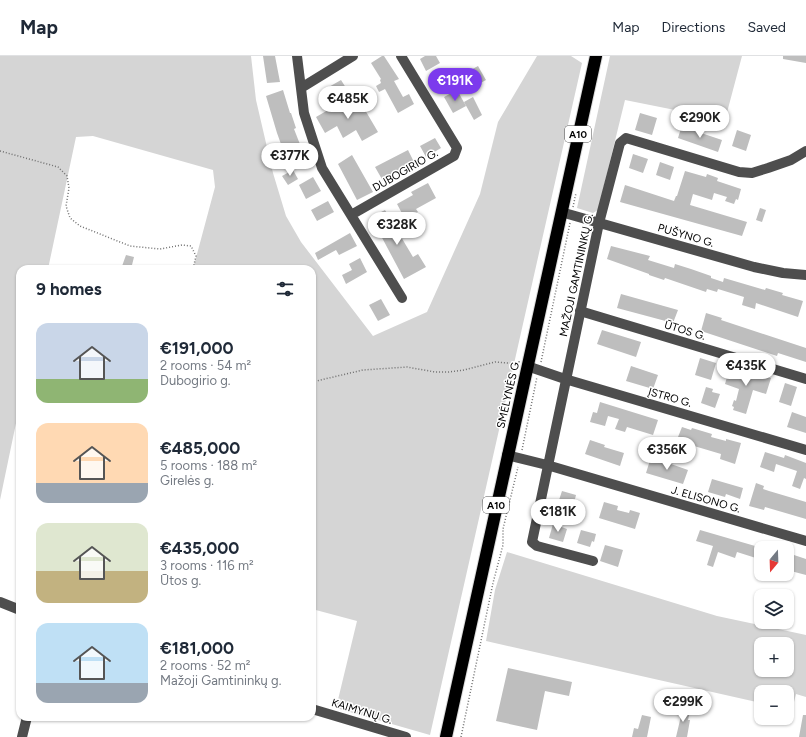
<!DOCTYPE html>
<html lang="en">
<head>
<meta charset="utf-8">
<style>
	:root { --surface:#fff; --page:#f6f6f7; --text:#1f2937; --muted:#747a83; --line:#e0e1e3; --accent:#7c3aed }
	body { margin:0; font-family:Figtree,sans-serif; background:var(--page); color:var(--text); height:100vh; display:flex; flex-direction:column; font-size:15px; white-space:nowrap }
	* { box-sizing:border-box; margin:0 }
	p { font-size:13px; color:var(--muted) }
	.icon { flex:none; width:22px; height:22px; fill:none; stroke:currentColor; stroke-width:2; stroke-linecap:round; stroke-linejoin:round }
	.map { position:relative; flex:1; overflow:hidden }
	.drawer { position:absolute; left:16px; top:209px; width:300px; height:456px; display:flex; flex-direction:column; background:var(--surface); border-radius:12px; box-shadow:0 1px 3px #0004 }
	.drawer>* { flex:none }
	.needle { width:26px; rotate:199deg }
	.tools { position:absolute; left:754px; top:485px; display:grid; gap:8px }
	.tools a { display:grid; place-items:center; width:40px; height:40px; border-radius:8px; background:var(--surface); box-shadow:0 1px 3px #0004; font-size:20px }
	.price { position:absolute; translate:-50% -34px; padding:0 9px; border-radius:14px; background:#fff; color:#222; font-size:13px; line-height:26px; filter:drop-shadow(0 1px 2px #0008) }
	.price::after { content:''; position:absolute; left:50%; top:24px; width:12px; height:9px; margin-left:-6px; background:inherit; clip-path:polygon(0 0,100% 0,50% 100%) }
	.price.active { background:var(--accent); color:#fff }
	ul { padding:0; list-style:none }
	li { display:flex; align-items:center; gap:12px; height:100px; padding:0 20px }
	li span { display:grid; place-items:center; flex:none; width:112px; height:80px; border-radius:12px; color:#555 }
	li>.icon { margin-inline-start:auto }
	span .icon { width:48px; height:48px; fill:#fffc; stroke-width:1 }
	li b { font-size:17px }
	h2 { display:flex; justify-content:space-between; align-items:center; height:48px; padding:0 20px; font-size:17px }
	header { display:flex; align-items:center; gap:24px; box-sizing:border-box; height:56px; padding:0 20px; background:var(--surface); border-bottom:1px solid var(--line) }
	header strong { font-size:19px }
	nav { display:flex; gap:22px; margin-inline-start:auto; font-size:14px }
	.map>svg:first-child { display:block }
	.green { fill:#d5d5d5; fill-rule:evenodd }
	.building { fill:#bebebe }
	.lines { fill:none; stroke-linecap:round; stroke-linejoin:round }
	.highway-casing { stroke:#dbdbdb; stroke-width:14 }
	.path { stroke:#707070; stroke-width:1.5; stroke-dasharray:1 2; stroke-linecap:butt }
	.minor { stroke:#4e4e4e; stroke-width:10 }
	.highway { stroke:#000; stroke-width:12 }
	.labels { text-anchor:middle; stroke-width:3; stroke-linejoin:round; paint-order:stroke }
	.shield { fill:#fff; stroke:#4c4c4c; stroke-width:1 }
	.shield-label { font-size:10px; font-weight:bold; fill:#000 }
	.street-label { font-size:11px; fill:#000; stroke:#fff }
</style>
</head>
<body>
<header>
<strong>Map</strong>
<nav><a>Map</a><a>Directions</a><a>Saved</a></nav>
</header>
<div class="map">
<svg width="806" height="681" viewBox="0 0 806 681">
	<rect width="100%" height="100%" fill="#fff"/>
	<path class="green" d="M0 0H251L256 44 273 117 286 160 301 186 373 280 427 256 480 138 498 66 537 0H571L582 7 430 679 336 652 357 565 312 553V213H193L215 131 213 114 93 80 76 81 48 213H20V348L0 444Z
		M610 0H742L725 64 625 44 598 154 593 157 577 152Z
		M507 496 717 560 806 579V641L796 638 792 654 787 653V636H761V647L486 585 495 534ZM761 588H787V614H761Z"/>
	<path class="building" d="M263 0H275L280 26 267 27Z
		M382 0H384L399 23 394 25 403 41 409 38 414 48 398 57 385 33 379 36 376 30 381 27 380 24 381 23 371 7Z
		M425 0H436L440 7 426 15 420 3Z
		M783 0H806V7L783 3Z
		M478 10 486 24 473 31 465 17Z
		M457 14 461 22 450 29 445 21Z
		M341 24 348 35 333 43 327 32Z
		M283 34 290 57H291L296 72 294 73 303 96 286 102 277 77 266 40Z
		M457 34 466 50 453 57 444 41Z
		M328 41 336 55 358 42 378 76 362 85 356 74 343 82 337 70 325 77 316 61 328 54 323 44Z
		M473 41 482 59 474 64 464 46Z
		M640 57 657 62 652 79 635 74Z
		M682 69 698 74V76L722 84 718 96 678 82Z
		M737 74 751 79 746 95 732 90Z
		M435 82 441 92 426 101 420 90Z
		M408 94 414 106 383 125 375 111Z
		M633 98 648 103 643 117 629 112Z
		M352 99 373 136 357 144 338 108Z
		M660 106 674 111 670 124 656 119Z
		M293 114 298 123 288 129 282 120Z
		M685 115 706 121 707 118 718 122 717 125 741 133 738 144 736 143 734 148 725 145 727 141 714 137 712 144 693 138 690 149 747 166 742 180 620 146 625 129 674 145 676 140H677Z
		M313 121 321 135 306 143 299 129Z
		M428 127 436 142 416 153 418 156 405 163 397 148 413 139 411 136Z
		M328 145 334 156 317 165 311 154Z
		M760 152 766 154 762 166 756 164Z
		M385 154 413 201 418 198 426 211 404 223 371 161Z
		M350 177 357 190 339 199 336 194 318 204 315 197Z
		M611 190 650 200 648 204 674 212 675 208 691 213 711 220V222L723 226 724 222 765 234 766 232 783 237 782 239 803 245 798 261 756 247 755 253 742 249 744 241 718 233 717 236 707 233 706 236 665 222 664 224 649 219V218L607 203Z
		M126 199 134 201 131 213H121Z
		M360 202 367 216 346 228 342 219 352 214 349 208Z
		M621 238 678 254 673 267 617 252Z
		M381 243 390 259 378 265 369 249Z
		M706 257 722 262 721 264 806 292V306L778 297 777 300 701 275Z
		M602 274 641 286 636 301 597 288Z
		M700 302 716 307 711 324 695 319Z
		M631 310 658 319 653 333 626 325Z
		M730 311 771 322 766 338 753 334 746 358 733 354 734 351 732 350 734 344 736 345 739 333 725 328Z
		M785 327 797 331 791 350 779 346Z
		M706 331 713 333 712 336 720 338 715 352 701 347Z
		M600 346 658 364 653 379 627 371 625 376 615 373 619 363 608 360 605 370 590 366 593 356 597 357Z
		M792 356 806 361V377L787 371Z
		M682 371 691 374 692 372 712 378 711 381 726 385V383L741 387 735 408 720 403 721 398 684 387 685 383 678 381Z
		M590 384 605 389 604 391 624 397 620 410 585 398Z
		M765 396 784 402 785 399 806 407V423L804 422 800 433 792 430 797 415 776 408 774 416 760 411Z
		M651 401 688 414 683 428 646 417Z
		M712 423 743 432 740 443 726 438 725 441 708 436Z
		M756 427 764 430 763 433 769 435 806 446V463L765 451 764 454 749 450Z
		M562 435 576 439 572 455 557 450Z
		M604 446 618 450 617 454 629 457 630 454 640 457 635 473 599 462Z
		M553 468 567 473 563 486 549 482Z
		M581 474 596 478 594 486 592 485 590 491 577 487Z
		M700 474 762 492 759 503 737 496 735 502 718 496 713 511 707 509 713 490 696 485Z
		M605 489 623 494 618 511 600 505Z
		M788 497 806 503V519L787 514V502Z
		M508 612 572 626 569 640 545 635 537 674 496 665Z
		M679 652 690 655 688 664H690L687 681H676L681 660 677 659Z
		M642 659 651 661 647 681H632L634 672 638 673Z
		M803 659H806V681H799Z"/>
	<g class="lines">
		<defs>
			<path id="highway" d="M446 681 596 0"/>
		</defs>
		<use href="#highway" class="highway-casing"/>
		<path class="path" d="M0 95 58 111 67 120 69 132 66 150 70 162 80 170 130 190 160 193 182 189 191 190 196 200 193 213
			M573 151 576 137
			M541 306 570 167
			M312 326 363 314 407 311 435 316H449L464 314 495 306 519 308
			M522 394 537 321
			M461 681 493 527 503 489V473L518 411"/>
		<path class="minor" d="M297 0 304 57 322 112 402 242
			M301 32 353 0
			M561 156 754 211 783 217 806 219
			M351 159 454 100 457 92 401 0
			M580 255 806 323
			M527 310 565 323 806 394
			M507 399 547 409 806 485
			M593 505 537 490 532 486 599 167 620 87 626 82 739 116 752 117 768 112 791 104 806 95
			M0 546 20 554
			M312 653 406 681
			M22 681 27 661"/>
		<use href="#highway" class="highway"/>
	</g>
	<g class="labels">
		<g class="shield">
			<rect x="565" y="70" width="26" height="16" rx="3"/>
			<rect x="483" y="441" width="26" height="16" rx="3"/>
		</g>
		<g class="shield-label">
			<text x="578" y="82">A10</text>
			<text x="496" y="453">A10</text>
		</g>
		<g class="street-label">
			<text transform="translate(405 114) rotate(-30)" y="4">DUBOGIRIO G.</text>
			<text transform="translate(686 179) rotate(16)" y="4">PUŠYNO G.</text>
			<text transform="translate(576 219) rotate(-78)" y="4">MAŽOJI GAMTININKŲ G.</text>
			<text transform="translate(685 274) rotate(17)" y="4">ŪTOS G.</text>
			<text transform="translate(508 338) rotate(-77)" y="4">SMĖLYNĖS G.</text>
			<text transform="translate(670 341) rotate(16)" y="4">ĮSTRO G.</text>
			<text transform="translate(706 443) rotate(16)" y="4">J. ELISONO G.</text>
			<text transform="translate(362 655) rotate(17)" y="4">KAIMYNŲ G.</text>
		</g>
	</g>
</svg>
<div class="tools">
<a><svg class="needle" viewBox="-14 -14 28 28"><path d="M0-13l5 13h-10z" fill="#e53935"/><path d="M0 13l5-13h-10z" fill="#747a83"/></svg></a>
<a><svg class="icon" aria-label="layers" viewBox="0 0 24 24"><path d="M12 4l9 5-9 5-9-5zM3 14l9 5 9-5"/></svg></a>
<a>+</a>
<a>−</a>
</div>
<b class="price active" style="left:455px;top:46px">€191K</b>
<b class="price" style="left:348px;top:64px">€485K</b>
<b class="price" style="left:700px;top:83px">€290K</b>
<b class="price" style="left:290px;top:121px">€377K</b>
<b class="price" style="left:397px;top:190px">€328K</b>
<b class="price" style="left:746px;top:331px">€435K</b>
<b class="price" style="left:667px;top:415px">€356K</b>
<b class="price" style="left:558px;top:477px">€181K</b>
<b class="price" style="left:683px;top:667px">€299K</b>
<section class="drawer">
<h2>9 homes<svg class="icon" aria-label="filters" viewBox="0 0 24 24"><path d="M4 7h16M4 17h16"/><circle cx="9" cy="7" r="2"/><circle cx="15" cy="17" r="2"/></svg></h2>
<ul>
<li><span style="background:linear-gradient(#c9d6e8 70%,#8fb573 0)"><svg class="icon" aria-label="home" viewBox="0 0 24 24"><path d="M3 11l9-7 9 7M6 9v11h12V9"/></svg></span><div><b>€191,000</b><p>2 rooms · 54 m²</p><p>Dubogirio g.</p></div></li>
<li><span style="background:linear-gradient(#ffd9b3 75%,#9aa5b1 0)"><svg class="icon" aria-label="home" viewBox="0 0 24 24"><path d="M3 11l9-7 9 7M6 9v11h12V9"/></svg></span><div><b>€485,000</b><p>5 rooms · 188 m²</p><p>Girelės g.</p></div></li>
<li><span style="background:linear-gradient(#dfe7d0 60%,#c2b280 0)"><svg class="icon" aria-label="home" viewBox="0 0 24 24"><path d="M3 11l9-7 9 7M6 9v11h12V9"/></svg></span><div><b>€435,000</b><p>3 rooms · 116 m²</p><p>Ūtos g.</p></div></li>
<li><span style="background:linear-gradient(#bfe0f5 75%,#9aa5b1 0)"><svg class="icon" aria-label="home" viewBox="0 0 24 24"><path d="M3 11l9-7 9 7M6 9v11h12V9"/></svg></span><div><b>€181,000</b><p>2 rooms · 52 m²</p><p>Mažoji Gamtininkų g.</p></div></li>
</ul>
</section>
</div>
</body>
</html>
